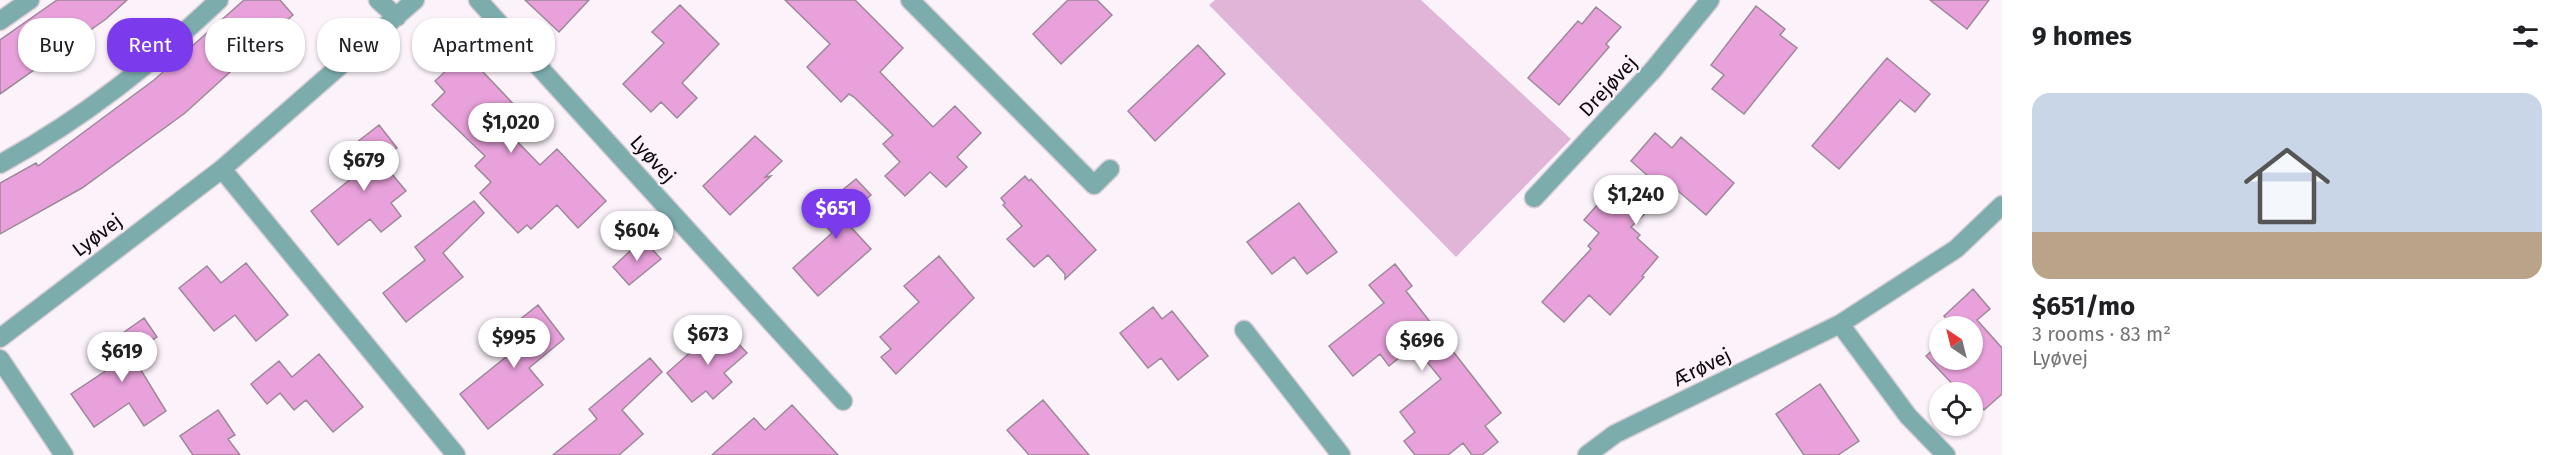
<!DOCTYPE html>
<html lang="en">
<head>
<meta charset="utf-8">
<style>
	:root { --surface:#fff; --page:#f6f6f6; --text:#202124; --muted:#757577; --line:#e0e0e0; --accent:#7c3aed }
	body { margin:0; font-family:"Fira Sans",sans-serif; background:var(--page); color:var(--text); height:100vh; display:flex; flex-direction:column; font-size:22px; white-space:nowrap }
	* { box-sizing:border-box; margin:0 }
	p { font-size:20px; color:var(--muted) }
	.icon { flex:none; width:33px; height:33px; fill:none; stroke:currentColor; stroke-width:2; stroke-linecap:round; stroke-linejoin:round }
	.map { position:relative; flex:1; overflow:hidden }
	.panel { display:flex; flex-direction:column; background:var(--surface); width:570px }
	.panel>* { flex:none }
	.top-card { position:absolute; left:18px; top:18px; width:570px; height:54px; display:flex; gap:12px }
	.needle { width:39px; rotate:325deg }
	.tools { position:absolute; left:1929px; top:316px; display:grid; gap:12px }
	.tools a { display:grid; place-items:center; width:54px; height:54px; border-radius:50%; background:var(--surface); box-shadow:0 2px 4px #0004; font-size:30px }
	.price { position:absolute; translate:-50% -51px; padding:0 14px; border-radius:21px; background:#fff; color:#222; font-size:20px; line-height:39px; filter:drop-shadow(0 2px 3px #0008) }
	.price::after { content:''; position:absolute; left:50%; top:36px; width:18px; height:14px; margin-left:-9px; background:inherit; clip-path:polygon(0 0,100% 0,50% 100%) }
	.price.on { background:var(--accent); color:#fff }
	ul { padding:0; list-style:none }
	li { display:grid; align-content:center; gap:12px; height:318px; padding:0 30px }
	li+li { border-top:2px solid var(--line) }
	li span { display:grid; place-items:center; height:186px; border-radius:18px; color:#555 }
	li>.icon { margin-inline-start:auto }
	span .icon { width:108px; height:108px; fill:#fffc; stroke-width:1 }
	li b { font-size:26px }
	h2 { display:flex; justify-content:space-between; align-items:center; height:72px; padding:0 30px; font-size:26px }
	.chip { padding:0 21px; border-radius:24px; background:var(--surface); box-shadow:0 2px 4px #0004; font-size:21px; line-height:54px }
	.chip.on { background:var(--accent); color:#fff }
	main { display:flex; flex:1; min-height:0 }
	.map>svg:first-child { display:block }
	.green { fill:#e0b5d7 }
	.building { fill:#e8a1da; stroke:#9d8899; stroke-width:1.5 }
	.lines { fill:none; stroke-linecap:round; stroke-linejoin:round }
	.street-casing { stroke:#d6ced4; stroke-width:21 }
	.street { stroke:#7dacad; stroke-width:18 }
	.labels { text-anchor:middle; stroke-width:4.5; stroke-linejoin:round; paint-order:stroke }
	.street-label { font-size:20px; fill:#11090f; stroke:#fcf3fa }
</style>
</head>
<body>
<main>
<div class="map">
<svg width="2002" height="455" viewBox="0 0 2002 455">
	<rect width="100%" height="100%" fill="#fcf3fa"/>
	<path class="green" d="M1215 0H1421L1571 139 1456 257 1209 5Z"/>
	<path class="building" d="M57 0H127L106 19 0 94V40Z
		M244 0H280L293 15 185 113 82 188 0 234V183L36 163 38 166 154 80Z
		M525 0H589L559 32Z
		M785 0H855L903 48 880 72 933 127 955 106 981 133 957 157 967 167 946 187 930 172 905 196 885 176 900 162 883 144 893 135 854 97 849 94 841 102 807 67 830 44Z
		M1068 0H1097L1112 15 1061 64 1033 34Z
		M1930 0H1989L1967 29Z
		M680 5 719 44 682 83 697 98 677 118 661 102 651 112 623 84 664 43 652 32Z
		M1756 6 1785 29 1780 35 1797 48 1744 114 1712 89 1724 75 1711 65Z
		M1596 7 1621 27 1606 44 1609 47 1559 105 1528 78 1578 21 1582 24Z
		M1198 45 1225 74 1155 141 1128 111Z
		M465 53 521 112 504 128 540 165 557 149 606 201 578 228 557 205 531 229 527 225 518 233 480 193 491 182 475 166 485 156 432 105 445 92 435 81Z
		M1887 58 1930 94 1915 112 1900 100 1839 169 1812 146Z
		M379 125 397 148 381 161 406 191 391 203 401 216 381 232 370 219 338 245 311 211 368 165 352 146Z
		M1655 133 1672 148 1681 137 1734 183 1706 215 1677 190 1667 202 1662 197 1631 227 1640 235 1637 238 1658 257 1642 276 1644 277 1610 315 1589 295 1564 322 1542 302 1591 249 1588 246 1599 233 1584 220 1604 197 1618 211 1648 176 1631 161Z
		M755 136 782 161 765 177 771 176 730 215 703 186Z
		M1025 176 1029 181 1031 179 1096 250 1065 279V274L1048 255 1034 267 1007 239 1022 226 1003 205 1005 203 1001 198Z
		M856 179 871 195 857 207 861 212 848 224 871 249 818 296 793 268 832 233 814 213Z
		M474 201 484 213 443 253 463 277 406 322 383 293 425 260 415 247Z
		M1299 203 1337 252 1307 274 1294 257 1272 274 1247 242Z
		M643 239 661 259 629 285 613 267Z
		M939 256 974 298 896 374 881 357 891 349 880 337 919 302 904 286Z
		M246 263 288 315 256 341 235 315 214 331 179 288 207 266 221 283Z
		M1395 264 1412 286 1406 291 1501 413 1485 426 1498 442 1482 455H1472L1463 443 1448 455H1415L1404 441 1415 432 1400 412 1441 379 1414 346 1389 366 1380 354 1353 376 1329 346 1384 303 1369 285Z
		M1973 289 1990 309 1977 320 2002 348V394L1984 410 1972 397V393H1961L1926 356 1940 344V360H1972V327H1954L1944 316Z
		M538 305 564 339 529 368 543 385 488 429 460 394 511 353 498 337Z
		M1153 307 1162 319 1172 311 1208 356 1178 380 1161 358 1148 368 1120 333Z
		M144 318 157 337 131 354 166 411 144 426 129 403 94 427 71 394 125 358 113 340Z
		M721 325 747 353 724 373 732 382 713 399 706 391 692 402 667 373Z
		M319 354 363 407 333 432 306 400 294 410 280 393 267 404 251 384 279 361 292 377Z
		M650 358 662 372 622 410 643 434 619 455H553L597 419 589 409Z
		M1820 384 1859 441 1838 455H1804L1776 414Z
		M1043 400 1089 455H1029L1007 430Z
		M792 405 838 455H712L754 418 765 430Z
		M218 410 235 435 228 439 240 455H193L180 436Z"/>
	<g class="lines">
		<defs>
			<path id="street" d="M378 0 397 17
				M478 0 843 401
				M910 0 1094 185 1110 169
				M0 21 30 0
				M0 164C84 118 150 65 219 0
				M222 169 456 455
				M1534 198 1653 70 1710 0
				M1840 324 1908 416 1946 455
				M1244 330 1341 455
				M0 338 222 169 415 0
				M0 359 64 455
				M1587 455 1615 434 1840 324 1956 249 2002 205"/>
		</defs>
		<use href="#street" class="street-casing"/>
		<use href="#street" class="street"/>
	</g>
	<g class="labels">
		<g class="street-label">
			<text transform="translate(1608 86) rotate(-47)" y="7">Drejøvej</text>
			<text transform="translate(653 159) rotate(48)" y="7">Lyøvej</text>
			<text transform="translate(97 235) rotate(-37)" y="7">Lyøvej</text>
			<text transform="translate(1702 367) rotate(-26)" y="7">Ærøvej</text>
		</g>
	</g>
</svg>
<div class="tools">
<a><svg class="needle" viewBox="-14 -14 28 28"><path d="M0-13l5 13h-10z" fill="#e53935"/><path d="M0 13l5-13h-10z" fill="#757577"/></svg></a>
<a><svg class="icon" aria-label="locate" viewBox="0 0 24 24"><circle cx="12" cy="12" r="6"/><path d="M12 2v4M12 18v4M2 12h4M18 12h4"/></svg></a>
</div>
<b class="price" style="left:511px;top:154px">$1,020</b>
<b class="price" style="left:364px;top:192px">$679</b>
<b class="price" style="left:1636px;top:226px">$1,240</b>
<b class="price on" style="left:836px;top:240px">$651</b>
<b class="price" style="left:637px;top:262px">$604</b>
<b class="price" style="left:708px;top:366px">$673</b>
<b class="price" style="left:514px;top:369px">$995</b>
<b class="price" style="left:1422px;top:372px">$696</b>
<b class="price" style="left:122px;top:383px">$619</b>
<div class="top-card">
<a class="chip">Buy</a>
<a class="chip on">Rent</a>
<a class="chip">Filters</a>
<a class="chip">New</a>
<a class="chip">Apartment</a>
</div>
</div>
<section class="panel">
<h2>9 homes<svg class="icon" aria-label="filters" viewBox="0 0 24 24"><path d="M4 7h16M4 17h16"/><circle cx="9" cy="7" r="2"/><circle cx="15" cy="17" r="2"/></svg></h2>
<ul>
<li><span style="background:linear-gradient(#c9d6e8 75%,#b9a48a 0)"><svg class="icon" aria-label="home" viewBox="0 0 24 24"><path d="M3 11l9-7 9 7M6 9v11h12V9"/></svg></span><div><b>$651/mo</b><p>3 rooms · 83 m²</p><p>Lyøvej</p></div></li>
</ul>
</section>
</main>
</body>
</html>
